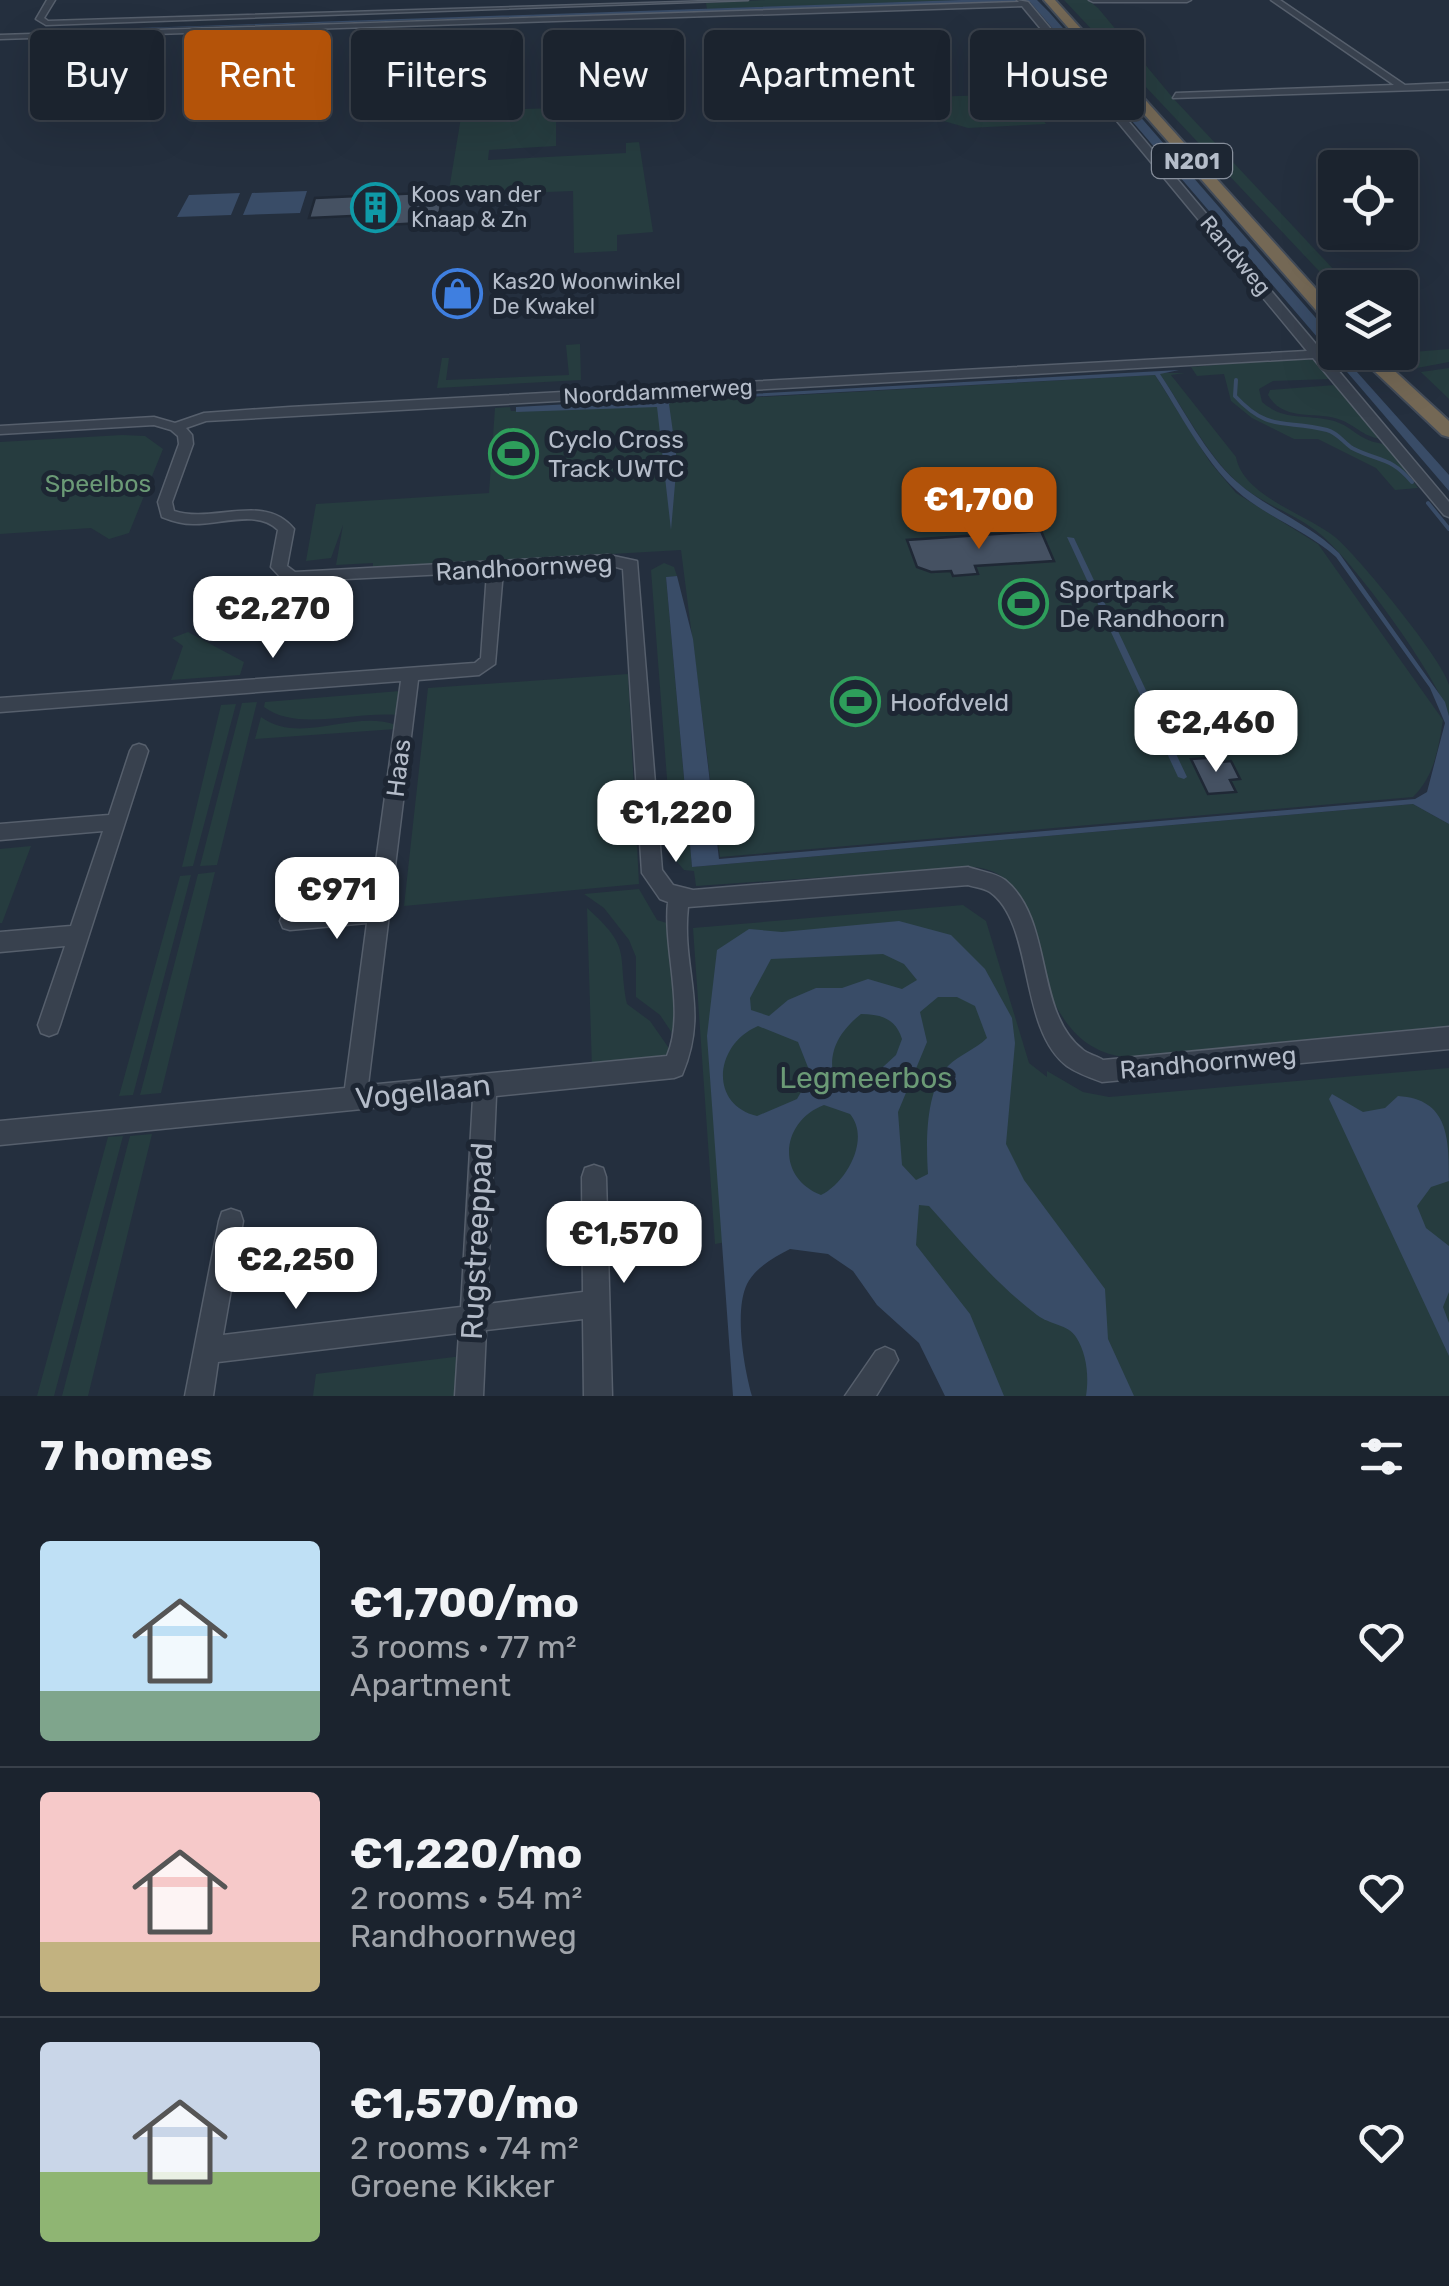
<!DOCTYPE html>
<html lang="en">
<head>
<meta charset="utf-8">
<style>
	:root { --surface:#1b232e; --page:#242b36; --text:#f1f3f6; --muted:#a0a4aa; --line:#39404a; --accent:#b45309 }
	body { margin:0; font-family:Rubik,sans-serif; background:var(--page); color:var(--text); height:100vh; display:flex; flex-direction:column; font-size:38px; white-space:nowrap }
	* { box-sizing:border-box; margin:0 }
	p { font-size:32px; color:var(--muted) }
	.icon { flex:none; width:55px; height:55px; fill:none; stroke:currentColor; stroke-width:2; stroke-linecap:round; stroke-linejoin:round }
	.map { position:relative; height:1396px; overflow:hidden }
	.details { display:flex; flex-direction:column; background:var(--surface); flex:1 }
	.details>* { flex:none }
	.hud { position:absolute; left:30px; top:30px; width:1390px; height:90px; display:flex; gap:20px }
	.tools { position:absolute; left:1318px; top:150px; display:grid; gap:20px }
	.tools a { display:grid; place-items:center; width:100px; height:100px; border-radius:10px; background:var(--surface); box-shadow:0 10px 40px #0002,0 0 0 2px var(--line); font-size:50px }
	.price { position:absolute; translate:-50% -85px; padding:0 22px; border-radius:20px; background:#fff; color:#222; font-size:32px; line-height:65px; filter:drop-shadow(0 2px 5px #0008) }
	.price::after { content:''; position:absolute; left:50%; top:60px; width:30px; height:22px; margin-left:-15px; background:inherit; clip-path:polygon(0 0,100% 0,50% 100%) }
	.price.active { background:var(--accent); color:#fff }
	ul { padding:0; list-style:none }
	li { display:flex; align-items:center; gap:30px; height:250px; padding:0 40px }
	li+li { border-top:2px solid var(--line) }
	li span { display:grid; place-items:center; flex:none; width:280px; height:200px; border-radius:10px; color:#555 }
	li>.icon { margin-inline-start:auto }
	span .icon { width:120px; height:120px; fill:#fffc; stroke-width:1 }
	li b { font-size:42px }
	h2 { display:flex; justify-content:space-between; align-items:center; height:120px; padding:0 40px; font-size:42px }
	.tag { padding:0 35px; border-radius:10px; background:var(--surface); box-shadow:0 10px 40px #0002,0 0 0 2px var(--line); font-size:35px; line-height:90px }
	.tag.active { background:var(--accent); color:#fff }
	.map>svg:first-child { display:block }
	.green { fill:#263c3f }
	.water { fill:#394c67; fill-rule:evenodd }
	.lines { fill:none; stroke-linecap:round; stroke-linejoin:round }
	.stream { stroke:#394c67; stroke-width:4 }
	.building { fill:#455162; stroke:#1f2835; stroke-width:2.5 }
	.minor-casing { stroke:#565f6c; stroke-width:3 }
	.highway-casing { stroke:#434c59; stroke-width:4 }
	.minor { fill:#38414e; fill-rule:evenodd }
	.highway { fill:#746855; fill-rule:evenodd }
	.labels { text-anchor:middle; stroke-width:10; stroke-linejoin:round; paint-order:stroke }
	.shield { fill:#1d2633; stroke:#878f9c; stroke-width:2.5 }
	.shield-label { font-size:22px; font-weight:bold; fill:#b4bcc9 }
	.far-poi-label { font-size:22px; fill:#b4bcc9; stroke:#1d2633; text-anchor:start }
	.far-street-label { font-size:22px; fill:#b4bcc9; stroke:#1d2633 }
	.poi-label { font-size:25px; fill:#b4bcc9; stroke:#1d2633; text-anchor:start }
	.park-label { font-size:25px; fill:#6b9a76; stroke:#1d2633 }
	.street-label { font-size:25px; fill:#b4bcc9; stroke:#1d2633 }
	.near-park-label { font-size:30px; fill:#6b9a76; stroke:#1d2633 }
	.near-street-label { font-size:30px; fill:#b4bcc9; stroke:#1d2633 }
</style>
</head>
<body>
<div class="map">
<svg width="1449" height="1396" viewBox="0 0 1449 1396">
	<rect width="100%" height="100%" fill="#242f3e"/>
	<path class="green" d="M765 0H966L707 9 706 3Z
		M1064 0H1088L1098 8 1173 98 1350 287 1335 288Z
		M1065 59 1082 79 1028 82 1013 62Z
		M990 95 994 99 1027 98 1046 124 968 128 940 120 930 97Z
		M556 108V146L489 150 488 160 626 153V143L639 142 653 232 617 235V251L574 253 573 191 448 196 462 111Z
		M580 344 581 380 437 388 442 358H449L446 380 569 375 566 345Z
		M1449 349V362L1417 368 1421 372 1449 368V399L1401 353Z
		M1304 358 1317 361 1384 439C1364 438 1358 427 1341 420 1317 410 1284 423 1268 395L1270 390 1335 385 1330 379 1273 381 1259 389 1262 402C1284 421 1304 414 1330 420 1354 425 1357 442 1386 444L1418 488 1395 490 1376 468 1318 439H1294L1252 418 1231 401 1224 374 1197 376 1191 367Z
		M1159 373H1185L1171 375 1236 457C1243 496 1306 514 1335 537 1357 555 1444 661 1449 685 1449 694 1449 706 1449 716 1436 674 1354 562 1320 534 1294 512 1259 504 1235 480 1205 452 1183 407 1159 373Z
		M1155 375 1210 462 1236 493 1318 544 1443 720C1438 749 1435 775 1413 797L720 857 681 550 373 568V563L336 565 343 525 331 558 306 561 316 504 489 493 495 408 510 407 511 411Z
		M122 435 145 436 163 449 129 533 109 539 91 528 0 534V442Z
		M664 563 674 567 677 576 666 577 692 867 1413 804 1449 824V1027L1125 1057C1051 1049 1041 962 1020 902 1010 880 999 870 974 867L696 886 694 871 684 870 673 857 651 570Z
		M188 632 244 662 240 675 171 680 183 646 172 638Z
		M628 674 639 884 404 906 428 688Z
		M400 691 397 715C355 711 297 732 264 707L265 702Z
		M257 702 217 865 200 866 242 703Z
		M236 704 193 866 182 867 221 705Z
		M261 717C301 746 353 709 396 725V729L255 739Z
		M31 846 2 923H0V849Z
		M215 872 161 1093 140 1095 198 874Z
		M191 875 133 1095 119 1096 180 876Z
		M639 889 657 920 670 924 680 1045 660 1015 636 997V957L629 940 604 908 584 894Z
		M963 905 986 921 1029 1063 1047 1077V1071L1083 1092 1109 1097 1449 1068V1396H975L870 1258 810 1228 715 1244 693 928Z
		M587 908C633 949 617 952 627 1004L650 1021 673 1054 669 1062 592 1069Z
		M152 1134 88 1396H62L130 1136Z
		M123 1136 54 1396H37L108 1137Z
		M462 1356 460 1396H313L316 1374Z"/>
	<path class="water" d="M961 0H1037L1049 12 1335 340V352L1340 353 1449 475V491L1030 2 49 31Z
		M307 191 300 213 243 215 252 193Z
		M240 193 231 215 177 217 189 195Z
		M1179 370 1160 374C1183 408 1206 455 1237 482 1269 510 1309 523 1339 553L1445 702 1449 716V824L1413 804 692 867 666 577 677 576 693 639 719 859 1415 799 1427 792 1445 723 1430 688 1336 557C1306 530 1266 517 1237 491 1202 458 1181 414 1155 375L673 401 669 404 677 461 671 530 657 407 516 412V407Z
		M1067 537 1074 538 1187 777 1184 779 1178 777Z
		M899 921 951 935 985 969 1012 1018 1015 1043 1006 1144 1024 1180 1105 1289 1108 1339 1134 1396H1086C1089 1377 1087 1354 1076 1337 1068 1324 1050 1325 1037 1315 996 1284 964 1245 929 1206L919 1205 916 1245 970 1314 1004 1396H945L919 1343 877 1305 853 1271 828 1254 790 1249C774 1257 755 1268 747 1284 734 1311 744 1368 752 1396H733L707 1036 717 950 749 929 782 932ZM883 954 904 964 917 980 902 989 868 979 842 988H816L788 1000 769 1016 751 1010 750 998 771 959ZM938 997H957L975 1006 987 1038C976 1049 959 1055 948 1066 925 1091 926 1143 928 1174L916 1180 902 1165 898 1112 927 1042 920 1012ZM861 1014C881 1014 896 1019 902 1039L896 1055 858 1090 850 1091 834 1079C827 1051 840 1031 861 1014ZM758 1026 798 1042 811 1075 797 1099 757 1116C708 1104 715 1044 758 1026ZM824 1105 850 1114C871 1139 846 1183 821 1195 775 1177 781 1121 824 1105Z
		M1332 1094 1363 1112 1385 1108 1398 1096C1449 1099 1449 1139 1449 1181L1431 1187 1417 1206 1426 1228 1449 1246V1292L1443 1307 1449 1323V1356L1329 1099Z"/>
	<g class="lines">
		<path class="stream" d="M1236 380 1235 396C1269 433 1285 419 1327 430 1338 433 1343 442 1352 448 1379 462 1390 456 1412 482
			M1428 503 1449 529"/>
	</g>
	<path class="building" d="M443 192 438 222 369 226 372 215 309 218 315 198Z
		M1041 531 1054 561 975 566 978 574 953 576 951 571 931 572 917 567 907 540Z
		M1219 757 1221 762 1231 761 1240 779 1230 780 1236 792 1208 794 1191 759Z"/>
	<g class="lines">
		<defs>
			<path id="minor" d="M47 0H55L44 18 48 21 748 0 46 25 36 19Z
				M1017 0 1028 2 1449 502V517L1444 515 1313 358 206 421 186 428 192 435 193 444 172 502 174 511C213 524 264 492 294 529L287 566 295 572 609 555 637 561 662 870 673 885 693 890 968 867C979 871 996 873 1005 880 1054 920 1034 1011 1082 1049 1087 1054 1097 1056 1103 1060L1449 1027V1049L1102 1082C1091 1078 1077 1073 1067 1066 1018 1029 1035 924 990 892 984 888 974 887 968 885L688 907C681 971 710 1009 682 1075L674 1078 496 1096 487 1304 583 1292 582 1177 585 1168 594 1165 603 1168 606 1177 612 1396H584L583 1319 486 1330 483 1396H455L459 1333 218 1362 213 1396H185L219 1221 222 1212 231 1209 240 1212 243 1221 223 1335 461 1307 473 1098 0 1145V1121L345 1088 367 923 290 930 283 928 280 921 283 914 290 912 370 905 401 681 0 712V698L475 663 481 658 487 572 285 582 271 567 278 530C258 509 219 525 193 524 182 524 172 521 162 517L158 502 179 444 178 436 171 430 154 425 0 434V426L154 417 175 423 204 413 290 407 1307 351 1022 6 0 39V35L1019 2ZM609 565 623 569 642 873 660 899 668 902C663 950 686 1012 667 1056L368 1085 418 680 479 675 495 664 503 571Z
				M1089 0H1191L1187 2H1093Z
				M1271 0H1280L1405 85 1449 83V89L1173 98 1176 93 1394 85Z
				M139 744 145 746 148 751 60 1025 57 1033 49 1036 41 1033 38 1025 65 946 0 952V932L71 926 103 831 0 840V824L109 815 130 751 133 746Z
				M885 1347 894 1351 898 1360 876 1396H845L876 1351Z"/>
			<path id="highway" d="M1044 0H1055L1335 310V326L1329 325Z
				M1354 352H1374L1449 421V437L1442 435Z"/>
		</defs>
		<use href="#minor" class="minor-casing"/>
		<use href="#highway" class="highway-casing"/>
		<use href="#minor" class="minor"/>
		<use href="#highway" class="highway"/>
	</g>
	<defs>
		<symbol id="building-ring" viewBox="-11 -11 22 22"><circle r="9.5" fill="#1d2633" stroke="#0f9aa8" stroke-width="1.5"/><path d="M-4-6H4V6H1V3H-1V6H-4ZM-2.5-4.3h1.7v1.8h-1.7ZM.8-4.3h1.7v1.8H.8ZM-2.5-1h1.7V.8h-1.7ZM.8-1h1.7V.8H.8Z" fill="#0f9aa8"/></symbol>
		<symbol id="shop-ring" viewBox="-11 -11 22 22"><circle r="9.5" fill="#1d2633" stroke="#3f7fe0" stroke-width="1.5"/><path d="M-5-2.5h2.3a2.7 3.5 0 0 1 5.4 0H5L5.5 6h-11ZM-1.5-2.5h3a1.5 2.3 0 0 0-3 0Z" fill="#3f7fe0"/></symbol>
		<symbol id="stadium-ring" viewBox="-11 -11 22 22"><circle r="9.5" fill="#1d2633" stroke="#2e9e5b" stroke-width="1.5"/><path d="M0-5a6.5 5 0 1 0 0 10a6.5 5 0 1 0 0-10ZM-3.5-1.8h7v3.6h-7Z" fill="#2e9e5b"/></symbol>
	</defs>
	<g fill-rule="evenodd">
		<use href="#building-ring" x="348" y="180" width="55" height="55"/>
		<use href="#shop-ring" x="430" y="266" width="55" height="55"/>
		<use href="#stadium-ring" x="486" y="426" width="55" height="55"/>
		<use href="#stadium-ring" x="996" y="576" width="55" height="55"/>
		<use href="#stadium-ring" x="828" y="674" width="55" height="55"/>
	</g>
	<g class="labels">
		<rect class="shield" x="1152" y="144" width="80" height="34" rx="8"/>
		<g class="shield-label">
			<text x="1192" y="169">N201</text>
		</g>
		<g class="far-poi-label">
			<text x="411" y="202">Koos van der<tspan x="411" dy="25">Knaap &amp; Zn</tspan></text>
			<text x="492" y="289">Kas20 Woonwinkel<tspan x="492" dy="25">De Kwakel</tspan></text>
		</g>
		<g class="far-street-label">
			<text transform="translate(1236 255) rotate(50)" y="8">Randweg</text>
			<text transform="translate(658 391) rotate(-3)" y="8">Noorddammerweg</text>
		</g>
		<g class="poi-label">
			<text x="548" y="448">Cyclo Cross<tspan x="548" dy="29">Track UWTC</tspan></text>
			<text x="1059" y="598">Sportpark<tspan x="1059" dy="29">De Randhoorn</tspan></text>
			<text x="890" y="711">Hoofdveld</text>
		</g>
		<g class="park-label">
			<text x="98" y="492">Speelbos</text>
		</g>
		<g class="street-label">
			<text transform="translate(524 567) rotate(-3)" y="9">Randhoornweg</text>
			<text transform="translate(398 768) rotate(-83)" y="9">Haas</text>
			<text transform="translate(1208 1062) rotate(-5)" y="9">Randhoornweg</text>
		</g>
		<g class="near-park-label">
			<text x="866" y="1088">Legmeerbos</text>
		</g>
		<g class="near-street-label">
			<text transform="translate(423 1092) rotate(-6)" y="10">Vogellaan</text>
			<text transform="translate(477 1241) rotate(-87)" y="10">Rugstreeppad</text>
		</g>
	</g>
</svg>
<div class="tools">
<a><svg class="icon" aria-label="locate" viewBox="0 0 24 24"><circle cx="12" cy="12" r="6"/><path d="M12 2v4M12 18v4M2 12h4M18 12h4"/></svg></a>
<a><svg class="icon" aria-label="layers" viewBox="0 0 24 24"><path d="M12 4l9 5-9 5-9-5zM3 14l9 5 9-5"/></svg></a>
</div>
<b class="price active" style="left:979px;top:552px">€1,700</b>
<b class="price" style="left:273px;top:661px">€2,270</b>
<b class="price" style="left:1216px;top:775px">€2,460</b>
<b class="price" style="left:676px;top:865px">€1,220</b>
<b class="price" style="left:337px;top:942px">€971</b>
<b class="price" style="left:624px;top:1286px">€1,570</b>
<b class="price" style="left:296px;top:1312px">€2,250</b>
<div class="hud">
<a class="tag">Buy</a>
<a class="tag active">Rent</a>
<a class="tag">Filters</a>
<a class="tag">New</a>
<a class="tag">Apartment</a>
<a class="tag">House</a>
</div>
</div>
<section class="details">
<h2>7 homes<svg class="icon" aria-label="filters" viewBox="0 0 24 24"><path d="M4 7h16M4 17h16"/><circle cx="9" cy="7" r="2"/><circle cx="15" cy="17" r="2"/></svg></h2>
<ul>
<li><span style="background:linear-gradient(#bfe0f5 75%,#7fa58c 0)"><svg class="icon" aria-label="home" viewBox="0 0 24 24"><path d="M3 11l9-7 9 7M6 9v11h12V9"/></svg></span><div><b>€1,700/mo</b><p>3 rooms · 77 m²</p><p>Apartment</p></div><svg class="icon" aria-label="heart" viewBox="0 0 24 24"><path d="M12 20l-8-8c-3-5 5-10 8-4 3-6 11-1 8 4z"/></svg></li>
<li><span style="background:linear-gradient(#f6c9c9 75%,#c2b280 0)"><svg class="icon" aria-label="home" viewBox="0 0 24 24"><path d="M3 11l9-7 9 7M6 9v11h12V9"/></svg></span><div><b>€1,220/mo</b><p>2 rooms · 54 m²</p><p>Randhoornweg</p></div><svg class="icon" aria-label="heart" viewBox="0 0 24 24"><path d="M12 20l-8-8c-3-5 5-10 8-4 3-6 11-1 8 4z"/></svg></li>
<li><span style="background:linear-gradient(#c9d6e8 65%,#8fb573 0)"><svg class="icon" aria-label="home" viewBox="0 0 24 24"><path d="M3 11l9-7 9 7M6 9v11h12V9"/></svg></span><div><b>€1,570/mo</b><p>2 rooms · 74 m²</p><p>Groene Kikker</p></div><svg class="icon" aria-label="heart" viewBox="0 0 24 24"><path d="M12 20l-8-8c-3-5 5-10 8-4 3-6 11-1 8 4z"/></svg></li>
</ul>
</section>
</body>
</html>
